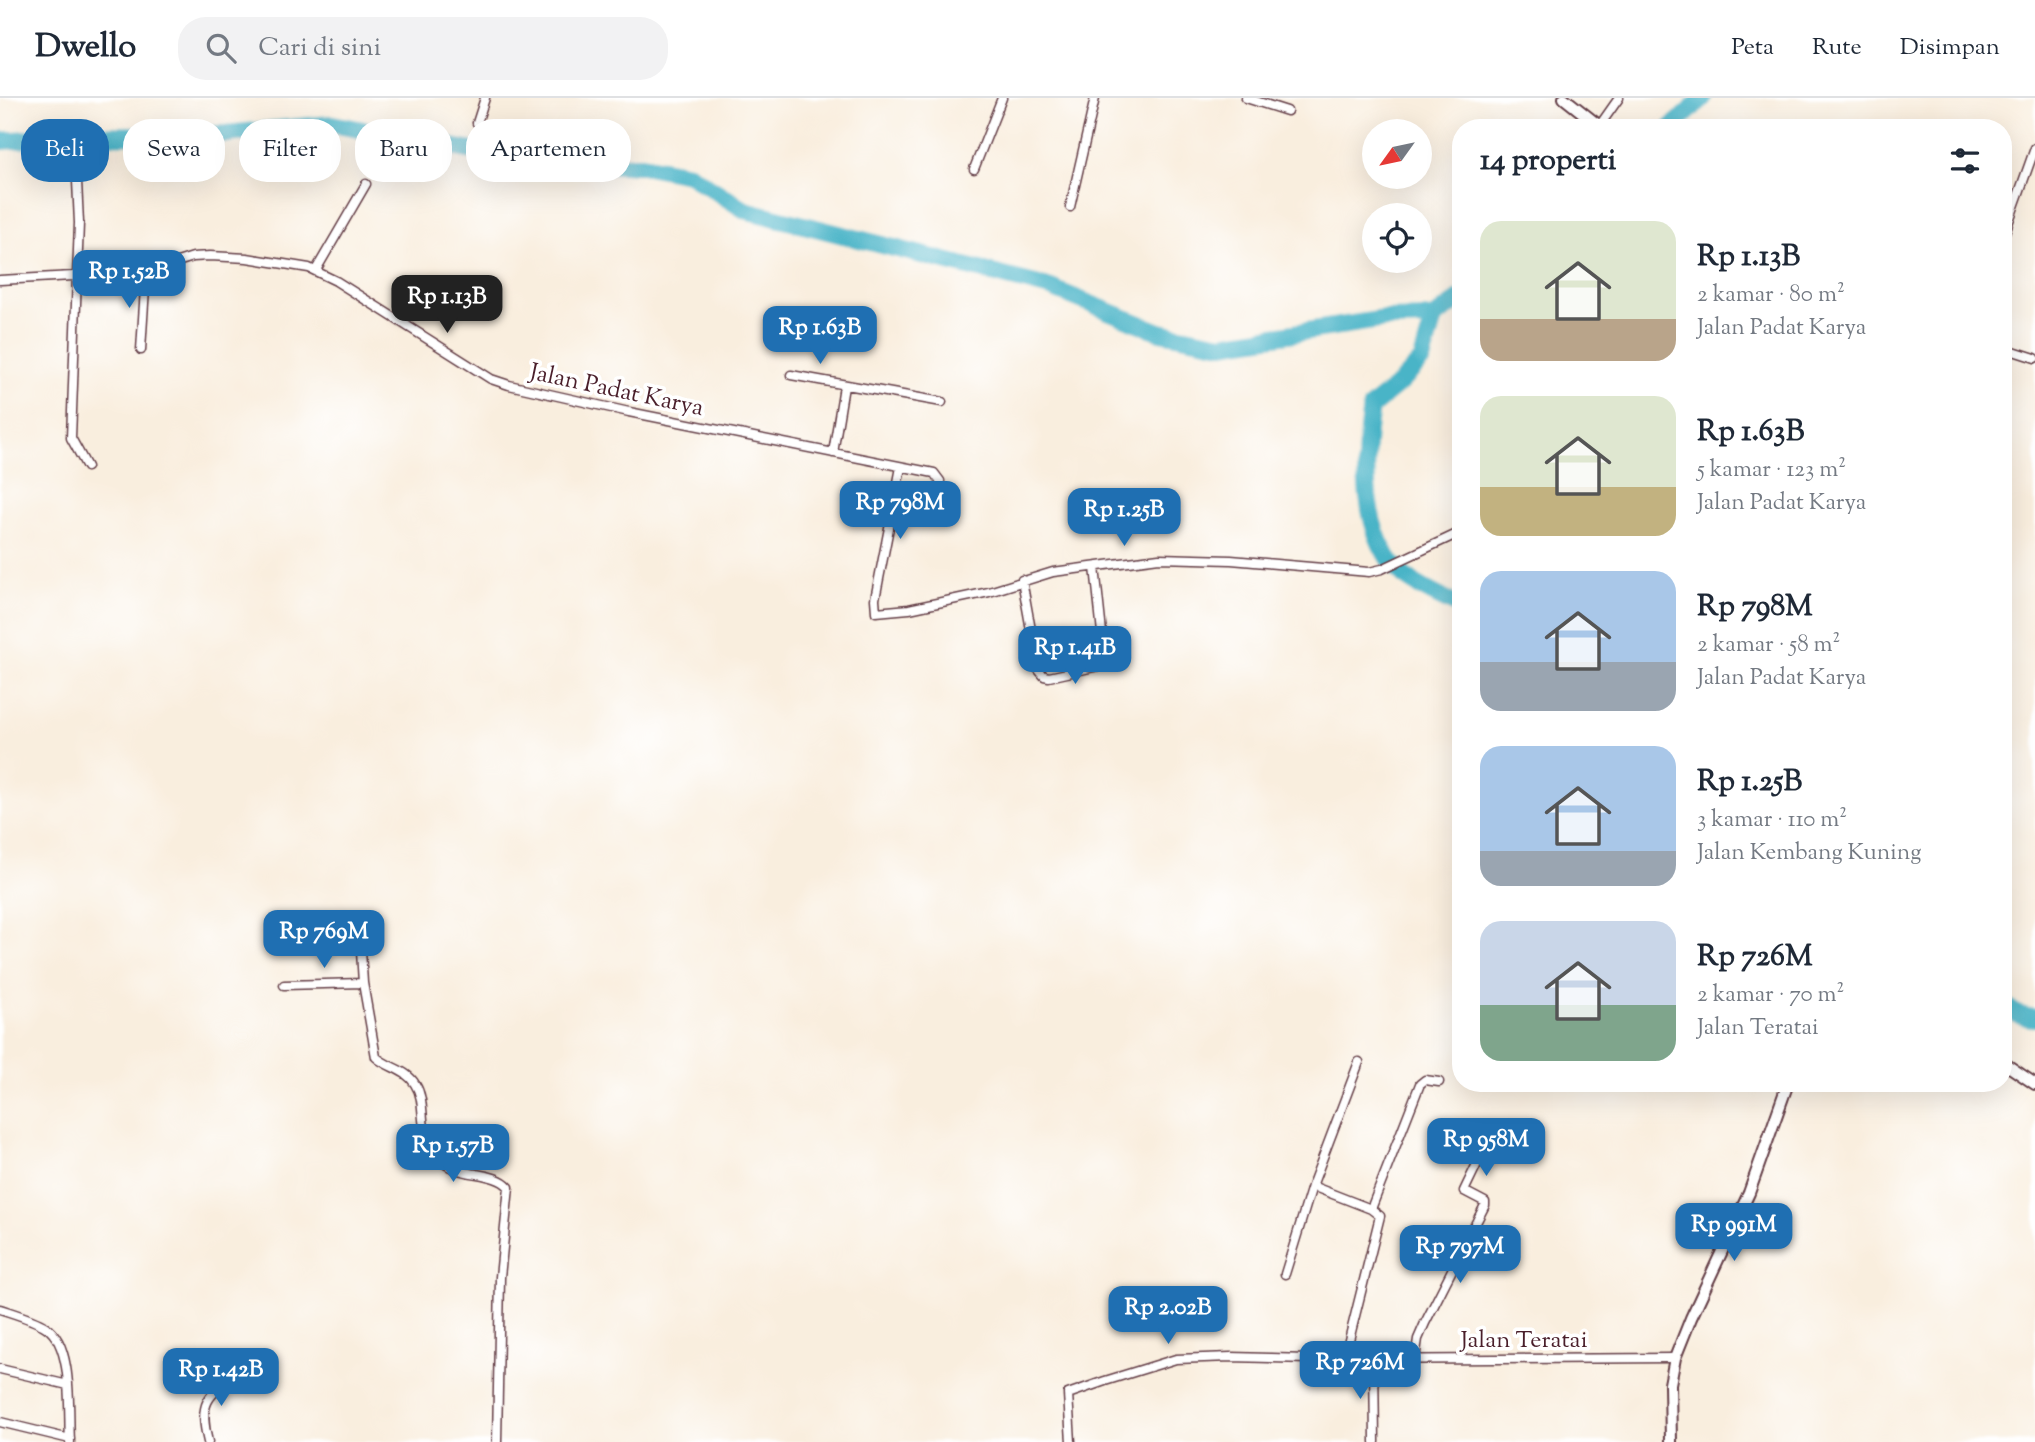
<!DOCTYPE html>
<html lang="id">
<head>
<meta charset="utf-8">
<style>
	:root { --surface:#fff; --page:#f2f2f3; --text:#1f2937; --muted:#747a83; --line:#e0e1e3; --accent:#1f6fb2 }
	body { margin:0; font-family:"Sorts Mill Goudy",serif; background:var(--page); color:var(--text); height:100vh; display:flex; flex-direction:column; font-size:26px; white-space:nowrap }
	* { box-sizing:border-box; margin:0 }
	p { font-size:23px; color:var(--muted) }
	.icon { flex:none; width:38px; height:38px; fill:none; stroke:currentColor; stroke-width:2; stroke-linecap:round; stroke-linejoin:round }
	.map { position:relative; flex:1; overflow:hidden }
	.drawer { position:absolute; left:1452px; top:21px; width:560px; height:973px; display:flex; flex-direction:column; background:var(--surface); border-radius:28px; box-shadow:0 7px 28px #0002 }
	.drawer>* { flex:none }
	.top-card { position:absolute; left:21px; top:21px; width:665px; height:63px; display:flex; gap:14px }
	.needle { width:46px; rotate:237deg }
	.buttons { position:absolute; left:1362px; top:21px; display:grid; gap:14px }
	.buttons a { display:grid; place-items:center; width:70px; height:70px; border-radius:50%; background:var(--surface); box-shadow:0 7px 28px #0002; font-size:35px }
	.price { position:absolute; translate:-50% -60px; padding:0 16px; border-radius:14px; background:var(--accent); color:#fff; font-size:23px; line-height:46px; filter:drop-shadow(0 2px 4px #0008) }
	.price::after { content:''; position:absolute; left:50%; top:42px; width:21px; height:16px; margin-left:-10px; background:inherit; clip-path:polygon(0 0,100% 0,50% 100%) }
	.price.selected { background:#222; color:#fff }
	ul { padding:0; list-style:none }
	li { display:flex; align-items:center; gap:21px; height:175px; padding:0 28px }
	li span { display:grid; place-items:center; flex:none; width:196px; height:140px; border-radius:21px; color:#555 }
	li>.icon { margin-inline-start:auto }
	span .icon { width:84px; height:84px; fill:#fffc; stroke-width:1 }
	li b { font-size:30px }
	h2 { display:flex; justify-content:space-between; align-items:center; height:84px; padding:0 28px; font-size:30px }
	.pill { padding:0 24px; border-radius:28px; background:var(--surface); box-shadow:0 7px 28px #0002; font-size:24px; line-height:63px }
	.pill.selected { background:var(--accent); color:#fff }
	header { display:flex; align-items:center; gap:42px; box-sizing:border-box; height:98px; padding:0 35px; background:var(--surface); border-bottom:2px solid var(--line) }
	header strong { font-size:33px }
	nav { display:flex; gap:38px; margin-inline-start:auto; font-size:24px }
	.search { width:490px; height:63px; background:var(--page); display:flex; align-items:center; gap:18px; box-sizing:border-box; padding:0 24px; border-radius:28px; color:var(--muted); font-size:26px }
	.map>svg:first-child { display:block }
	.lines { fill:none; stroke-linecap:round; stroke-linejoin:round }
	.river { stroke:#49b4c7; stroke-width:18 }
	.street-casing { stroke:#643e46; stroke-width:11 }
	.secondary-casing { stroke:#643e46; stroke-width:14 }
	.street { stroke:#fff; stroke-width:8 }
	.secondary { stroke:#fff; stroke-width:10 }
	.labels { text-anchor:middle; stroke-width:7; stroke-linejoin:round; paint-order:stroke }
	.street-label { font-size:24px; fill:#4a1f2b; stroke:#fff }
</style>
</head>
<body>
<header>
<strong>Dwello</strong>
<div class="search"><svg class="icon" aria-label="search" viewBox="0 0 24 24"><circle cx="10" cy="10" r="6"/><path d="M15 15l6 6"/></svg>Cari di sini</div>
<nav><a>Peta</a><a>Rute</a><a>Disimpan</a></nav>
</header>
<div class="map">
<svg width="2035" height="1344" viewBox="0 0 2035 1344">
	<rect width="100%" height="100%" fill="#fff"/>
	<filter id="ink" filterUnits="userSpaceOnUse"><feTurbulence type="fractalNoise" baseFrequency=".0143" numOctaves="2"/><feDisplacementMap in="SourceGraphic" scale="14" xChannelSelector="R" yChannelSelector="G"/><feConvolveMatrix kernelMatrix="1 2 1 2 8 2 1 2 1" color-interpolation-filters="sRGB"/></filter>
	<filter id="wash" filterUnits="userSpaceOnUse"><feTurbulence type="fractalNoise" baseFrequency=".00686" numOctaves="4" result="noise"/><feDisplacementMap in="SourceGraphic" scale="28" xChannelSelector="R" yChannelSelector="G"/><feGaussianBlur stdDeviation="1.57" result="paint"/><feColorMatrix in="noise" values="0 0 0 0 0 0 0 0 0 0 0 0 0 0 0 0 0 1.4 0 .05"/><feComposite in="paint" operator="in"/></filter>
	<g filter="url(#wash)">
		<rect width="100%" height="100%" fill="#f9eede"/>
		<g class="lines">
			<path class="river" d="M1671 30 1703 0
				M0 43 72 38 226 36 332 26 499 58 567 67H642L689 76 745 112 1051 190 1160 234 1222 246 1385 221 1434 220 1461 200
				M1434 220 1422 262 1398 287 1371 309C1363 360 1360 440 1404 478 1421 491 1442 500 1461 509
				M2004 906C2013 916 2022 919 2035 920"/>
		</g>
	</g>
	<g filter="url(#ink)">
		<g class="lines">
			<defs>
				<path id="street" d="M1246 0 1287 13
					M477 25 485 0
					M1600 27 1619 0
					M974 71 1002 0
					M77 83 79 125 71 340 87 369
					M1070 109 1095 0
					M2004 137 2035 50
					M316 172 366 86
					M0 182 146 174 193 159 210 158 247 160 309 170 336 183 491 281 509 287 629 314 934 375 940 383
					M2004 250 2035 260
					M141 252 146 174
					M791 277 942 304
					M833 355 844 288
					M901 369 875 501 876 514 909 511 989 494 1053 474 1159 460 1231 462 1369 474 1382 471 1461 434
					M1022 482 1038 571 1044 578 1049 579 1099 568 1105 563 1095 469
					M360 837 363 885 376 959C388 970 406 971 415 986 429 1007 414 1035 440 1062 458 1080 495 1072 509 1089L500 1179 497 1344
					M284 887 363 885
					M1312 1088 1359 964
					M1371 1111 1420 986 1425 982 1439 984
					M1285 1176 1312 1088 1371 1111 1380 1118 1344 1262
					M0 1211C15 1216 33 1221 46 1229 74 1247 68 1314 70 1344
					M1415 1261 1418 1241 1425 1225 1485 1107V1104L1464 1093 1490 1039
					M1374 1262 1375 1344
					M0 1271 68 1287
					M0 1324 70 1341
					M208 1344C199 1306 205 1297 239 1277
					M1071 1344 1068 1296 1105 1283 1176 1261 1231 1259 1344 1262 1675 1260"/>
				<path id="secondary" d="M1564 0 1602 30
					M2004 965 2035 986
					M1671 1344 1670 1286 1675 1260 1691 1220 1749 1095 1788 985"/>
			</defs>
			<use href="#street" class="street-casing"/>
			<use href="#secondary" class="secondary-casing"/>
			<use href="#street" class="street"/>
			<use href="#secondary" class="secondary"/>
		</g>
	</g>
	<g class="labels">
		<g class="street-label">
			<text transform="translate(617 291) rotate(12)" y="8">Jalan Padat Karya</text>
			<text x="1524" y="1249">Jalan Teratai</text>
		</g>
	</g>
</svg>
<div class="buttons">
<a><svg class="needle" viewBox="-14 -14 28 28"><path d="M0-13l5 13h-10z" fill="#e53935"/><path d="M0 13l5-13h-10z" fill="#747a83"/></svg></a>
<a><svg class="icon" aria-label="locate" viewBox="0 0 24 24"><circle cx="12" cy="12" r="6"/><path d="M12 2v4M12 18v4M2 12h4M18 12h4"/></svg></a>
</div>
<b class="price" style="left:129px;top:212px">Rp 1.52B</b>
<b class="price selected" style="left:447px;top:237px">Rp 1.13B</b>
<b class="price" style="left:820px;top:268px">Rp 1.63B</b>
<b class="price" style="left:900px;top:443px">Rp 798M</b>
<b class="price" style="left:1124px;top:450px">Rp 1.25B</b>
<b class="price" style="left:1075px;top:588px">Rp 1.41B</b>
<b class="price" style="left:324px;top:872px">Rp 769M</b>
<b class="price" style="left:1486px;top:1080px">Rp 958M</b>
<b class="price" style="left:453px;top:1086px">Rp 1.57B</b>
<b class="price" style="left:1734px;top:1165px">Rp 991M</b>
<b class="price" style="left:1460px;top:1187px">Rp 797M</b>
<b class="price" style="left:1168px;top:1248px">Rp 2.02B</b>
<b class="price" style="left:1360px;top:1303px">Rp 726M</b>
<b class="price" style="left:221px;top:1310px">Rp 1.42B</b>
<div class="top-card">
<a class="pill selected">Beli</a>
<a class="pill">Sewa</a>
<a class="pill">Filter</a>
<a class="pill">Baru</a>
<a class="pill">Apartemen</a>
</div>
<section class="drawer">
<h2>14 properti<svg class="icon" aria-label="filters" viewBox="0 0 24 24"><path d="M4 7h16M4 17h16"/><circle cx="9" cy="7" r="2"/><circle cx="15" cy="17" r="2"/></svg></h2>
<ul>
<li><span style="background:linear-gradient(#dfe7d0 70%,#b9a48a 0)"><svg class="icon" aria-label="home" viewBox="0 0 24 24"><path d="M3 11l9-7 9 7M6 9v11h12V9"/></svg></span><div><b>Rp 1.13B</b><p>2 kamar · 80 m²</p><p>Jalan Padat Karya</p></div></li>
<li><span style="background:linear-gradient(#dfe7d0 65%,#c2b280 0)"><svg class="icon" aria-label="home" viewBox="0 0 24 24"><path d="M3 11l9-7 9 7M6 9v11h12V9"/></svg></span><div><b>Rp 1.63B</b><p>5 kamar · 123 m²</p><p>Jalan Padat Karya</p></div></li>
<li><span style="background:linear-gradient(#a9c7e8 65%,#9aa5b1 0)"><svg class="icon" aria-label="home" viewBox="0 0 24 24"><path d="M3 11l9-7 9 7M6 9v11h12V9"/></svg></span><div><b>Rp 798M</b><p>2 kamar · 58 m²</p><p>Jalan Padat Karya</p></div></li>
<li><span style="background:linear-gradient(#a9c7e8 75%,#9aa5b1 0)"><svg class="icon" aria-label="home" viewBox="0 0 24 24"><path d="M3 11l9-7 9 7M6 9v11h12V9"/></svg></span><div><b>Rp 1.25B</b><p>3 kamar · 110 m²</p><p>Jalan Kembang Kuning</p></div></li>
<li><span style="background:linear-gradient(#c9d6e8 60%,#7fa58c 0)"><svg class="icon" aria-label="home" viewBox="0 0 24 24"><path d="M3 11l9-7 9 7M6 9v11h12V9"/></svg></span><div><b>Rp 726M</b><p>2 kamar · 70 m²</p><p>Jalan Teratai</p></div></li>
</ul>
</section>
</div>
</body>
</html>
